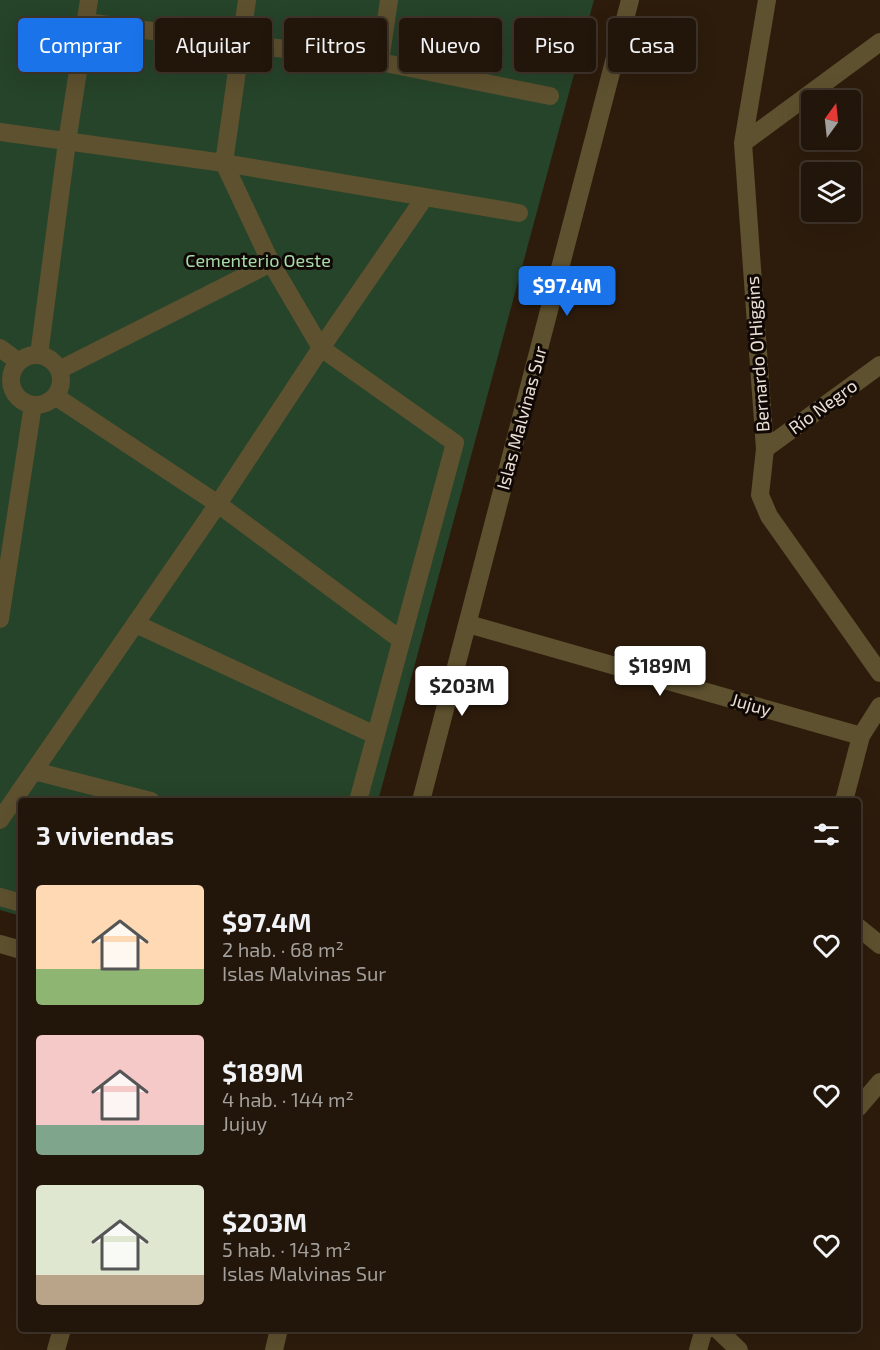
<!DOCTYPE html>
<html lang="es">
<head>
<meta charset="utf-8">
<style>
	:root { --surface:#221509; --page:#2e2217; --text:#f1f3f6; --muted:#a29f9c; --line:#3f342a; --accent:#1a73e8 }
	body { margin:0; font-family:"Exo 2",sans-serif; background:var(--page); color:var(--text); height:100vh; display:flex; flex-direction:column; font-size:22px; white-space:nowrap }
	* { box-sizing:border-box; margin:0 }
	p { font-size:20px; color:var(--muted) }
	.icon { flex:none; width:33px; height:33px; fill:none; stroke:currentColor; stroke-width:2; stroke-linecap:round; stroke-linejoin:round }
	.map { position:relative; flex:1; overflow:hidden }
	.sheet { position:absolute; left:18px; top:798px; width:843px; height:534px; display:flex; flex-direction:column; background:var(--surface); border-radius:6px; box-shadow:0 6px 24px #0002,0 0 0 2px var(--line) }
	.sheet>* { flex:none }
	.banner { position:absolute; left:18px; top:18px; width:844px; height:54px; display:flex; gap:12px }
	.needle { width:39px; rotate:15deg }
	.buttons { position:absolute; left:801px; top:90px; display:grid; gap:12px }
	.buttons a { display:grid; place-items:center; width:60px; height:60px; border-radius:6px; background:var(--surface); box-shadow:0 6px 24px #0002,0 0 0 2px var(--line); font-size:30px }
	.price { position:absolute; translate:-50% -51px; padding:0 14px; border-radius:6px; background:#fff; color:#222; font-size:20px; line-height:39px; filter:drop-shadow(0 2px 3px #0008) }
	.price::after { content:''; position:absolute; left:50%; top:36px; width:18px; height:14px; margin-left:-9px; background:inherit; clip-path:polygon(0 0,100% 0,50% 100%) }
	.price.current { background:var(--accent); color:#fff }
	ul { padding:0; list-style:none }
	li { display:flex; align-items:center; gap:18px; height:150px; padding:0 18px }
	li span { display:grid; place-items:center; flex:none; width:168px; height:120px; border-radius:6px; color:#555 }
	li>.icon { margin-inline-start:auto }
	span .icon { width:72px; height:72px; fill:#fffc; stroke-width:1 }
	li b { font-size:26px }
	h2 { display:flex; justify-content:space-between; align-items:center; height:72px; padding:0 18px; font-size:26px }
	.chip { padding:0 21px; border-radius:6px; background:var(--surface); box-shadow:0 6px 24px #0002,0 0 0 2px var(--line); font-size:21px; line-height:54px }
	.chip.current { background:var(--accent); color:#fff }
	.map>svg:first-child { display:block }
	.green { fill:#26442a }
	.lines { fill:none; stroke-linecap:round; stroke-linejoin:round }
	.minor { stroke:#5e512f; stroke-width:18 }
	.labels { text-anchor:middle; stroke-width:6; stroke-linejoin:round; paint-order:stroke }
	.park-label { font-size:18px; fill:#a6ddab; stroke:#100804 }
	.street-label { font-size:18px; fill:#ebdfd5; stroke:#100804 }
</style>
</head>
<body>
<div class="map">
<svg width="880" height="1350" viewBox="0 0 880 1350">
	<rect width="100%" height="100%" fill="#2d1c0c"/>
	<path class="green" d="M0 0H594L378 801H21V916L0 910Z"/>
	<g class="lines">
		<path class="minor" d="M247 0 224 163 271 263 321 348 455 443 358 801
			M767 0 743 143 765 449 760 495 769 516 880 673
			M86 22 380 62 550 96
			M380 62 389 0
			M0 132 224 163 519 213
			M743 143 880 42
			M0 348 19 362
			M39 355 67 142 89 0
			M11 380a25 25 0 1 1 50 0a25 25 0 1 1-50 0Z
			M59 370 271 263
			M55 396 218 504 401 640
			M765 449 880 365
			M0 619 33 405
			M136 624 375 735
			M468 624 861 736
			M34 771 151 801
			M421 801 630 0
			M844 801 861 736 880 706
			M0 820 218 504 321 348 425 197
			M0 897 21 903
			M858 927 880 945
			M0 944 21 950
			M858 1108 880 1082
			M717 1329 739 1350
			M56 1350 62 1329
			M274 1350 279 1329
			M698 1350 704 1329"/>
	</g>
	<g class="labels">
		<g class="park-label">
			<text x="258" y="267">Cementerio Oeste</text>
		</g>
		<g class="street-label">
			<text transform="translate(758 354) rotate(-94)" y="6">Bernardo O'Higgins</text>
			<text transform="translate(823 407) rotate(-36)" y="6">Río Negro</text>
			<text transform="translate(522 418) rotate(-75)" y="6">Islas Malvinas Sur</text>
			<text transform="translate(751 705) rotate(16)" y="6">Jujuy</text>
		</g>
	</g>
</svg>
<div class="buttons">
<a><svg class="needle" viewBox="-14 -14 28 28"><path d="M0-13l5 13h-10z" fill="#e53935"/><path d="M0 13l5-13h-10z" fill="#a29f9c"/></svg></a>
<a><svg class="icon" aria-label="layers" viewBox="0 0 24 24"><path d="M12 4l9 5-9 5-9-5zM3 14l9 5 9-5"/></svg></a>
</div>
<b class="price current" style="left:567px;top:317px">$97.4M</b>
<b class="price" style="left:660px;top:697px">$189M</b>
<b class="price" style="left:462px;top:717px">$203M</b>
<div class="banner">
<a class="chip current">Comprar</a>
<a class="chip">Alquilar</a>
<a class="chip">Filtros</a>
<a class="chip">Nuevo</a>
<a class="chip">Piso</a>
<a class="chip">Casa</a>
</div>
<section class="sheet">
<h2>3 viviendas<svg class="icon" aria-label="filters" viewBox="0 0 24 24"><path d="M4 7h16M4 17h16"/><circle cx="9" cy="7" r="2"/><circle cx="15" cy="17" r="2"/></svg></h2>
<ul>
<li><span style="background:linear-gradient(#ffd9b3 70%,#8fb573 0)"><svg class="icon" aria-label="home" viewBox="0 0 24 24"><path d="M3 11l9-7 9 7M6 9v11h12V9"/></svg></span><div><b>$97.4M</b><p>2 hab. · 68 m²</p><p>Islas Malvinas Sur</p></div><svg class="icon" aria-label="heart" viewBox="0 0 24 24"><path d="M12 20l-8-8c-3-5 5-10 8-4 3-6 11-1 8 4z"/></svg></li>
<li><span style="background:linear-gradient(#f6c9c9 75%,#7fa58c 0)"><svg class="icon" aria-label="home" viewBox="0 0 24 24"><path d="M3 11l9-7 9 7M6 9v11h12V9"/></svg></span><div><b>$189M</b><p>4 hab. · 144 m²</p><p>Jujuy</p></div><svg class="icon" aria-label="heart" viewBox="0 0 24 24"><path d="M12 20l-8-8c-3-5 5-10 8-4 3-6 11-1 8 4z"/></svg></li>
<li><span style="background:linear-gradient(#dfe7d0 75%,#b9a48a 0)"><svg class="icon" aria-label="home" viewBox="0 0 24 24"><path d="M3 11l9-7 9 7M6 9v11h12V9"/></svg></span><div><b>$203M</b><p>5 hab. · 143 m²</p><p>Islas Malvinas Sur</p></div><svg class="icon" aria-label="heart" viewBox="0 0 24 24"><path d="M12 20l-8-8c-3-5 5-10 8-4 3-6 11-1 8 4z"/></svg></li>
</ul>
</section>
</div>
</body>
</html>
